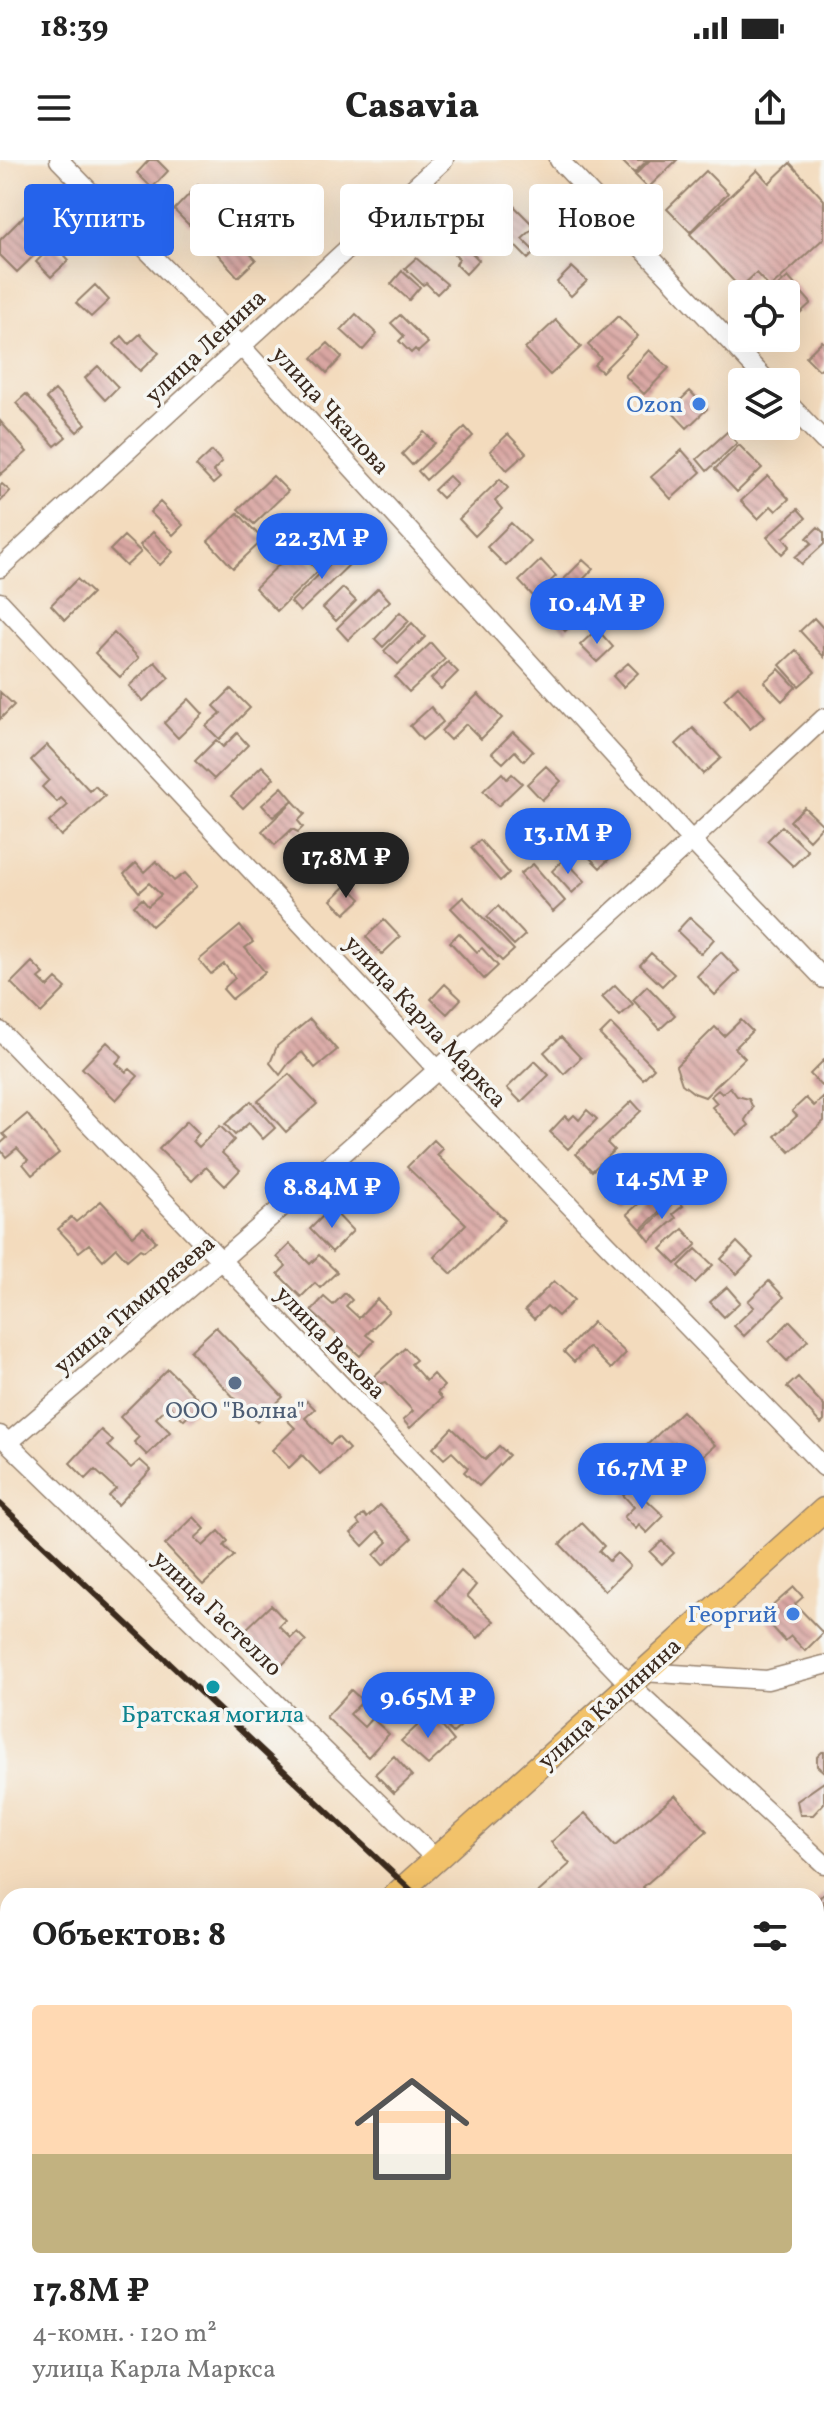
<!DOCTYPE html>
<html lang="ru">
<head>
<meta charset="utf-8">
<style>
	:root { --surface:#fff; --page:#f2f2f2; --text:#222; --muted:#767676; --line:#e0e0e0; --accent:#2563eb }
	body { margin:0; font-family:Vollkorn,serif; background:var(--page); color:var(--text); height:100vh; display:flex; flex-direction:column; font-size:30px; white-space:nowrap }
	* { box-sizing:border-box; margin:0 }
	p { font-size:26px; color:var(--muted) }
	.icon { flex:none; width:44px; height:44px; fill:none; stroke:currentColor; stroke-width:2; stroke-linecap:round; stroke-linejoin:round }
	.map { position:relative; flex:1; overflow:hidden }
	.side { position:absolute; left:0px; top:1728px; width:824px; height:538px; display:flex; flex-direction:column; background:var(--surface); border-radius:24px 24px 0 0; box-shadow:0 8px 32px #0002 }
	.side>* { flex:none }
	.guide { position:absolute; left:24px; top:24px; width:776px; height:72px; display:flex; gap:16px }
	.tools { position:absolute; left:728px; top:120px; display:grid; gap:16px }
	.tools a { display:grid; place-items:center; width:72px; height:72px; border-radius:8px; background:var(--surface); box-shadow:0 8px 32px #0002; font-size:40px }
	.price { position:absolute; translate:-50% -68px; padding:0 18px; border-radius:28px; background:var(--accent); color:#fff; font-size:26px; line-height:52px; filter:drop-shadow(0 2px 4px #0008) }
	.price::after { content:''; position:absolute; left:50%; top:48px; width:24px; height:18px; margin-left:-12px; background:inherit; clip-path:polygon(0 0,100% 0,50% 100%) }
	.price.active { background:#222; color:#fff }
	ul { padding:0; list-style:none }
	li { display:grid; align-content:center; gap:16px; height:424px; padding:0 32px }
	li+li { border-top:2px solid var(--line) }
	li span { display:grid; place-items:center; height:248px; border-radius:8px; color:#555 }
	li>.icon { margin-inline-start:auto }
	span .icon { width:144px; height:144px; fill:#fffc; stroke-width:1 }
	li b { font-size:34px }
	h2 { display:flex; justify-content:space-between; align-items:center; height:96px; padding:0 32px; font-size:34px }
	.pill { padding:0 28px; border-radius:8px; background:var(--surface); box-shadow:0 8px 32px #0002; font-size:28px; line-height:72px }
	.pill.active { background:var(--accent); color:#fff }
	.status { display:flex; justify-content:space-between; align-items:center; height:56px; padding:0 40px; background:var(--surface); direction:ltr }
	.status svg { height:22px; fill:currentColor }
	header { display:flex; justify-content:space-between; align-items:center; height:104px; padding:0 32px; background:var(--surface); font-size:36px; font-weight:800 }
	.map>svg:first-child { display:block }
	.industrial { fill:#d0c0bc }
	.building { fill:url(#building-back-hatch) }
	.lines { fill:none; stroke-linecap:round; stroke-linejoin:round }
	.minor-casing { stroke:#97826e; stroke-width:21 }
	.major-casing { stroke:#97826e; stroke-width:27 }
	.minor { stroke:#fff; stroke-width:18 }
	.major { stroke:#f2c26a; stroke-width:24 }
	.rail { stroke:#3b2a1e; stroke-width:6 }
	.shop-dot { fill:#3f7fe0; stroke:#f6f6f2; stroke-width:3 }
	.service-dot { fill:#5c6f8a; stroke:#f6f6f2; stroke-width:3 }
	.culture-dot { fill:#0f9aa8; stroke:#f6f6f2; stroke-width:3 }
	.labels { text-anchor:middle; stroke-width:7; stroke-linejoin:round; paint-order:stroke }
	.street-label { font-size:24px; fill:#3b2a1e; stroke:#f6f6f2 }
	.shop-label { font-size:24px; fill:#366cbe; stroke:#f6f6f2; text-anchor:end }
	.service-label { font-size:24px; fill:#4e5e75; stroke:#f6f6f2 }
	.culture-label { font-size:24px; fill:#0d838f; stroke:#f6f6f2 }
</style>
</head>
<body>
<div class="status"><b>18:39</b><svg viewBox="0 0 49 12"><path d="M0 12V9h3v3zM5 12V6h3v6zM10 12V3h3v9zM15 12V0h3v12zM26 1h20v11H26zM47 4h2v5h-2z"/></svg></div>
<header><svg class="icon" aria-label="menu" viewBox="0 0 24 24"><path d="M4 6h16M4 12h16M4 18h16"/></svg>Casavia<svg class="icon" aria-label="share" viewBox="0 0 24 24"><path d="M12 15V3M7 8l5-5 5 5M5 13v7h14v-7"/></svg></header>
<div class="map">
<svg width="824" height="2265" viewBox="0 0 824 2265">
	<defs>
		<pattern id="building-back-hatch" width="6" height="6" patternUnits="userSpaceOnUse" patternTransform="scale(2)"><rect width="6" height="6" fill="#d9a6a2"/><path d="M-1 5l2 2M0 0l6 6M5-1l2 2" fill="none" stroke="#b18783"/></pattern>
	</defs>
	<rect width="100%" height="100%" fill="#f6f6f2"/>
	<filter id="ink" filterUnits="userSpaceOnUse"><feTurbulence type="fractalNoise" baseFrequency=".0125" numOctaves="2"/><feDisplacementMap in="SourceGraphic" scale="16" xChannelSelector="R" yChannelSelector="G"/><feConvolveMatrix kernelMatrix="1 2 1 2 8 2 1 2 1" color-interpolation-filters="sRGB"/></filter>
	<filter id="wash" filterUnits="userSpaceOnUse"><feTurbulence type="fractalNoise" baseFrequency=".006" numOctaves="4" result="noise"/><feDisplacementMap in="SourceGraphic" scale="32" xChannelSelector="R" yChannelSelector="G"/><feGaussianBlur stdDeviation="1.8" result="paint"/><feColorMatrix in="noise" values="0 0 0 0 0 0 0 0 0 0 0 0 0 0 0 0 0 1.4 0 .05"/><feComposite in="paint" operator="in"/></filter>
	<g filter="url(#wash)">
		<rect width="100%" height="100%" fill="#f3dbbd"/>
		<path class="industrial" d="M824 1864V2091L816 2084V1867Z
			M610 2258H723L729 2265H602Z"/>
		<g id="blocks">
			<path class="building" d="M149 0H157L168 11 152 28 137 13Z
				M621 0H648L634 13Z
				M650 0H677L648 28 635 15Z
				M790 3 824 40V78L770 128 756 113 740 128 690 74 757 10 769 23Z
				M706 11 728 33 690 72 667 49Z
				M198 25 213 40 189 65 174 50Z
				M288 28 309 50 300 59 279 36Z
				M488 42 503 57 514 46 535 67 522 79 535 92 528 99 480 50Z
				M469 47 485 62 473 75 460 67 465 62 460 57Z
				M24 56 49 81 17 112 0 95V80Z
				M447 68 479 100 466 114 456 104 459 99 437 77Z
				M233 75 256 100 238 117 215 91Z
				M54 84 69 100 51 117 36 102Z
				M416 98 447 124 437 134 426 123 423 125 405 108Z
				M572 107 587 121 571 136 557 122Z
				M402 111 420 127 409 140 391 124Z
				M788 117 811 143 800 153 793 146 786 152V134H769Z
				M95 125 109 140 91 157 76 143Z
				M356 154 377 174 363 190 341 170Z
				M400 155 428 183 418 192 415 189 411 193 399 181 404 176 391 163Z
				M618 156 638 176 602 212 594 205 601 198 588 185Z
				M556 160 581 187 550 215 525 189Z
				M140 174 159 193 140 211 114 184 122 176 129 184Z
				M822 181 824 183V206L819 210 806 197Z
				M328 183 342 197 327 213 312 198Z
				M649 190 669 208 644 234 625 216Z
				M98 206 118 227 105 240 85 218Z
				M55 230 86 264 77 272 46 238Z
				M690 231 707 249 687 268 670 250Z
				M26 234 66 277 55 286 16 243Z
				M0 261 27 292 0 315Z
				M465 267 473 276 426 320 418 311Z
				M424 272 435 283 412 305 402 294Z
				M727 272 737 283 707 311 697 299Z
				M508 274 526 293 507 310 490 291Z
				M739 285 762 308 737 332 715 309Z
				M682 290 701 312 671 339 651 317Z
				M212 291 222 302 213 311 220 318 213 324 196 306Z
				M273 316 288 331 254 364 238 349Z
				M449 316 457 324 442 338 434 330Z
				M768 316 789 339 776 351 771 346 758 359 741 341Z
				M500 319 508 328 495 341 502 349 475 376 459 359Z
				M2 324 10 331 0 342V326Z
				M160 342 183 365 173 375 150 352Z
				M798 349 806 358 783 378 790 386 782 394 767 377Z
				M238 353 263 380 233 408 208 381Z
				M511 363 530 381 506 406 487 387Z
				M818 367 824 373V384L802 404 795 397 812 383 807 378Z
				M153 372 173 392 160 405 140 385Z
				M124 376 141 392 126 406 110 390Z
				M296 388 318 411 277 451 255 428Z
				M343 391 353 401 300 452 291 442Z
				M541 400 556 416 534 437 519 421Z
				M583 400 593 409 571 432 561 422Z
				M77 419 92 433 65 460 51 445Z
				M343 428 356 441 336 461 323 448Z
				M378 428 390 441 348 480 337 468Z
				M570 436 585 453 565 471 550 455Z
				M400 452 409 461 383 487 375 479Z
				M814 458 824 469V497L800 471Z
				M412 463 425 477 398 504 384 491Z
				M597 469 613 487 597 502 580 485Z
				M114 473 139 498 120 517 95 493Z
				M431 483 445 499 409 532 395 517Z
				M796 490 815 512 799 526 780 505Z
				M155 502 169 518 143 541 129 526Z
				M448 502 458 512 441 529 431 519Z
				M628 503 638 513 623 527 613 516Z
				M779 509 796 527 782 541 764 522Z
				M738 526 765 556 750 569 724 539Z
				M231 529 250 548 219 579 206 566 221 553 214 546Z
				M0 532 14 545 0 559Z
				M478 534 502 558 481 579 466 564 450 580 441 571Z
				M189 539 203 554 178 578 164 563Z
				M431 547 443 562 422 580 410 566Z
				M693 568 721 598 703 614 676 584Z
				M513 572 533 591 524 601 515 591 503 603 492 593Z
				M237 573 248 585 214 619 195 601 216 580 223 587Z
				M47 585 90 631 95 626 105 636 61 676 49 662 68 645 61 638 57 642 42 627 49 620 31 600Z
				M262 606 274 618 243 648 231 636Z
				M546 606 561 621 542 640 527 624Z
				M502 613 507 619 512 614 522 623 498 646 483 631Z
				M282 627 293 640 273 657 262 645Z
				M293 641 305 654 298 661 303 667 298 672 292 669 275 685 262 671Z
				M804 647 823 665 809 680 790 661Z
				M582 664 594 677 605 667 623 685 600 708 582 690 588 685 575 672Z
				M782 666 808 691 793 706 767 681Z
				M359 679 368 687 350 705 341 697Z
				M480 680 509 713 500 721 471 688Z
				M315 688 328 702 309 719 297 706Z
				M564 699 585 721 572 733 552 711Z
				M156 701 174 721 185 713 197 726 152 766 134 746 142 739 148 746 161 735 149 723 139 732 124 714 136 703 144 712Z
				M533 704 565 741 553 752 520 714Z
				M347 725 361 739 345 754 331 740Z
				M463 737 514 790 502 801 451 748Z
				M498 746 525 775 514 785 487 757Z
				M690 757 714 779 701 794 677 771Z
				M384 760 400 777 382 794 366 777Z
				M240 766 253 782 245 788 265 812 232 839 223 829 235 818 224 804 211 814 199 800Z
				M459 773 477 792 482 788 498 806 484 819 450 782Z
				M721 792 739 811 715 835 697 816Z
				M651 793 674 814 662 826 640 805Z
				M32 802 44 814 39 818 48 827 56 819 66 828 41 853 11 823Z
				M445 824 461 839 447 854 431 839Z
				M615 825 633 844 620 856 602 837Z
				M647 826 675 855 660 869 633 840Z
				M310 859 337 890 315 908 302 892 289 903 280 915 270 903 277 886Z
				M741 860 752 871 735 888 745 898 705 937 694 933 682 924 676 906 715 867 724 876Z
				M611 864 654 908 643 919 600 875Z
				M561 877 581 898 564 914 544 892Z
				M107 882 122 896 116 903 126 912 130 909 138 916 116 940 82 908Z
				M824 900V924L821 926 810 914Z
				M535 901 549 915 521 942 507 928Z
				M289 914 317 944 286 972 258 941Z
				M730 927 737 936 749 939 753 948 745 960 749 965 737 975 712 947 717 943 711 936 718 930 722 934Z
				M824 937V961L790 992 775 976 797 956 792 951 806 938 814 946Z
				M251 941 275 968 263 979 249 963 235 975 225 964Z
				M632 941 641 951 607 983 614 990 592 1011 576 994Z
				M587 950 597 959 568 989 550 972 565 956 569 960 574 955 579 960Z
				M27 954 59 993 32 1015 23 1004 28 1000 17 988 6 997 0 989V984L7 978 3 974Z
				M187 961 199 973 193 981 199 987 220 966 234 980 222 993 240 1010 225 1026 206 1007 192 1021 159 989Z
				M434 980 443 989 437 995 505 1060 452 1114 434 1097 466 1064 407 1007Z
				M629 1009 639 1020 618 1042 607 1031Z
				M654 1030 668 1044 641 1069 627 1054Z
				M677 1039 683 1046 673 1054 676 1058 650 1081 642 1071Z
				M101 1041 133 1076 143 1067 156 1081 144 1091 140 1089 127 1100 116 1088 103 1100 89 1084 79 1092 58 1069 71 1057 76 1062Z
				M331 1048 353 1071 332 1092 310 1069Z
				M683 1069 697 1084 676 1104 661 1089Z
				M737 1082 753 1098 737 1114 721 1099Z
				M290 1084 310 1104 319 1095 337 1112 320 1128 315 1123 301 1137 278 1114 286 1106 277 1097Z
				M696 1089 713 1105 695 1123 679 1106Z
				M554 1121 574 1140 558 1156 547 1146 534 1159 525 1150Z
				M769 1121 784 1137 744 1176 734 1166 754 1147 748 1141Z
				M727 1127 740 1142 724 1157 710 1142Z
				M345 1133 352 1140 346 1146 359 1158 377 1139 389 1151 366 1175 374 1181 360 1196 311 1151 324 1137 333 1145Z
				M790 1161 808 1180 787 1201 769 1182Z
				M593 1162 626 1193 611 1209 589 1187 574 1202 564 1192Z
				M216 1167 283 1237 257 1262 190 1191Z
				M405 1188 416 1200 411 1204 426 1221 433 1214 444 1226 437 1233 442 1238 410 1268 403 1260 413 1251 386 1222 380 1224 373 1217Z
				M168 1209 202 1243 184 1260 169 1245 156 1258 170 1272 147 1295 134 1282 139 1277 120 1257Z
				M798 1217 824 1246V1261L821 1264 787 1227Z
				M307 1241 315 1249 305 1258 330 1284 338 1277 349 1289 321 1315 302 1295 289 1308 272 1290 295 1268 287 1260Z
				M682 1251 715 1285 695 1303 675 1283 657 1300 645 1287Z
				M452 1268 485 1300 499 1286 509 1295 479 1326 464 1312 468 1308 452 1292 444 1299 433 1288Z
				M101 1270 113 1281 108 1286 131 1308 140 1300 151 1310 118 1345 109 1336 116 1329 95 1310 86 1319 70 1303Z
				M632 1326 664 1356 647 1373 639 1365 636 1369 624 1357 634 1347 623 1335Z
				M380 1345 412 1378 383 1405 374 1395 388 1382 378 1371 363 1386 351 1373 360 1365 357 1361 364 1354 367 1358Z
				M194 1357 205 1369 195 1378 203 1386 219 1371 228 1381 224 1386 234 1396 203 1425 165 1385Z
				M582 1363 604 1386 599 1391 609 1401 617 1393 630 1406 605 1431 560 1384Z
				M662 1381 674 1393 662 1404 650 1392Z
				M461 1411 476 1425 467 1436 494 1461 478 1478 436 1440Z
				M794 1427 803 1437 795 1444 823 1473 805 1491 791 1476 785 1481 762 1455Z
				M271 1445 285 1460 279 1466 291 1478 297 1472 306 1481 278 1509 243 1472Z
				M456 1525 479 1550 453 1573 430 1548Z
				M351 1530 363 1541 350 1554 364 1567 372 1558 389 1574 368 1597 326 1557Z
				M431 1553 454 1581 428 1605 401 1581Z
				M822 1592H824V1612L817 1606V1597Z
				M394 1596 412 1616 394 1633 375 1614Z
				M824 1622V1643L813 1655H800L797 1641Z
				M675 1635 707 1671 643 1727 651 1736H534L570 1704 551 1682 585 1653 615 1686Z
				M824 1733V1846L816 1855V1742Z
				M816 1939 824 1946V2020L816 2012Z
				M816 2043 824 2051V2076L816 2068Z
				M142 2258H303L308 2265H134Z
				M458 2258H501L507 2265H464Z"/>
		</g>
	</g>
	<g filter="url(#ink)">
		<use href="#blocks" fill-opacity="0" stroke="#97826e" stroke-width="2"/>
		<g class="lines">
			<defs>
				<path id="minor" d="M59 0 240 185 692 681 824 819
					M559 0 768 222
					M786 241 824 281
					M0 408 444 0
					M0 442 437 909 824 1307
					M0 871 629 1524 824 1704
					M0 1275 436 1699
					M8 1283C285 1048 558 806 824 558
					M643 1512 767 1520 824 1505
					M816 2023 824 2030
					M816 2084 824 2091
					M0 2229 8 2238
					M25 2258 31 2265
					M325 2258 330 2265
					M111 2265 120 2258"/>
				<path id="major" d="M395 1736 824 1350
					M0 2065 8 2058"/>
			</defs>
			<use href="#minor" class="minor-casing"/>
			<use href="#major" class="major-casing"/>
			<use href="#minor" class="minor"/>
			<use href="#major" class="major"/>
			<path class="rail" d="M0 1344 417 1736
				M816 2107 824 2114"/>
		</g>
	</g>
	<g class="shop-dot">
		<circle cx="699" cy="244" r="8"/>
		<circle cx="793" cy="1454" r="8"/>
	</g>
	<circle class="service-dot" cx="235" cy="1223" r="8"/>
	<circle class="culture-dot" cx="213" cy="1527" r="8"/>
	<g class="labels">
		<g class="street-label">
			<text transform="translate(205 186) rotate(-43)" y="8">улица Ленина</text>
			<text transform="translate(331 250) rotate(48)" y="8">улица Чкалова</text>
			<text transform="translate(426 861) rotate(47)" y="8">улица Карла Маркса</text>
			<text transform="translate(134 1144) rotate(-40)" y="8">улица Тимирязева</text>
			<text transform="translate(331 1182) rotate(46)" y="8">улица Вехова</text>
			<text transform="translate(218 1453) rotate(44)" y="8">улица Гастелло</text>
			<text transform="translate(609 1543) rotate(-42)" y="8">улица Калинина</text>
		</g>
		<g class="shop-label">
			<text x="683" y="252">Ozon</text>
			<text x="777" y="1462">Георгий</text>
		</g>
		<g class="service-label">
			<text x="235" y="1258">ООО "Волна"</text>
		</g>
		<g class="culture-label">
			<text x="213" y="1562">Братская могила</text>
		</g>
	</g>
</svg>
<div class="tools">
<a><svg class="icon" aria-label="locate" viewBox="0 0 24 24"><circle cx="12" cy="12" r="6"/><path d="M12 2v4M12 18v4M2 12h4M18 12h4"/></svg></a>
<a><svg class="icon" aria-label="layers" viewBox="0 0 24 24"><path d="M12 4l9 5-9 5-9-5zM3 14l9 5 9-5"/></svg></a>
</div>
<b class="price" style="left:322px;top:421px">22.3M ₽</b>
<b class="price" style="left:597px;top:486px">10.4M ₽</b>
<b class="price" style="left:568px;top:716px">13.1M ₽</b>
<b class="price active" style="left:346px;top:740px">17.8M ₽</b>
<b class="price" style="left:662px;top:1061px">14.5M ₽</b>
<b class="price" style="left:332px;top:1070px">8.84M ₽</b>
<b class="price" style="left:642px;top:1351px">16.7M ₽</b>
<b class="price" style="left:428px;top:1580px">9.65M ₽</b>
<div class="guide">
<a class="pill active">Купить</a>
<a class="pill">Снять</a>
<a class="pill">Фильтры</a>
<a class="pill">Новое</a>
</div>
<section class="side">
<h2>Объектов: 8<svg class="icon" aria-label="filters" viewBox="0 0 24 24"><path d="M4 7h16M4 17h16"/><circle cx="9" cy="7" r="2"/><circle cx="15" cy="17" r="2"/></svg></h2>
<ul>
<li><span style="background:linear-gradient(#ffd9b3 60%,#c2b280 0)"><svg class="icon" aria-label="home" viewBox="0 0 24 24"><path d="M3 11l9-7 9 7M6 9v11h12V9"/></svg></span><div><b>17.8M ₽</b><p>4-комн. · 120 m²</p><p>улица Карла Маркса</p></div></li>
</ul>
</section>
</div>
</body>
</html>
